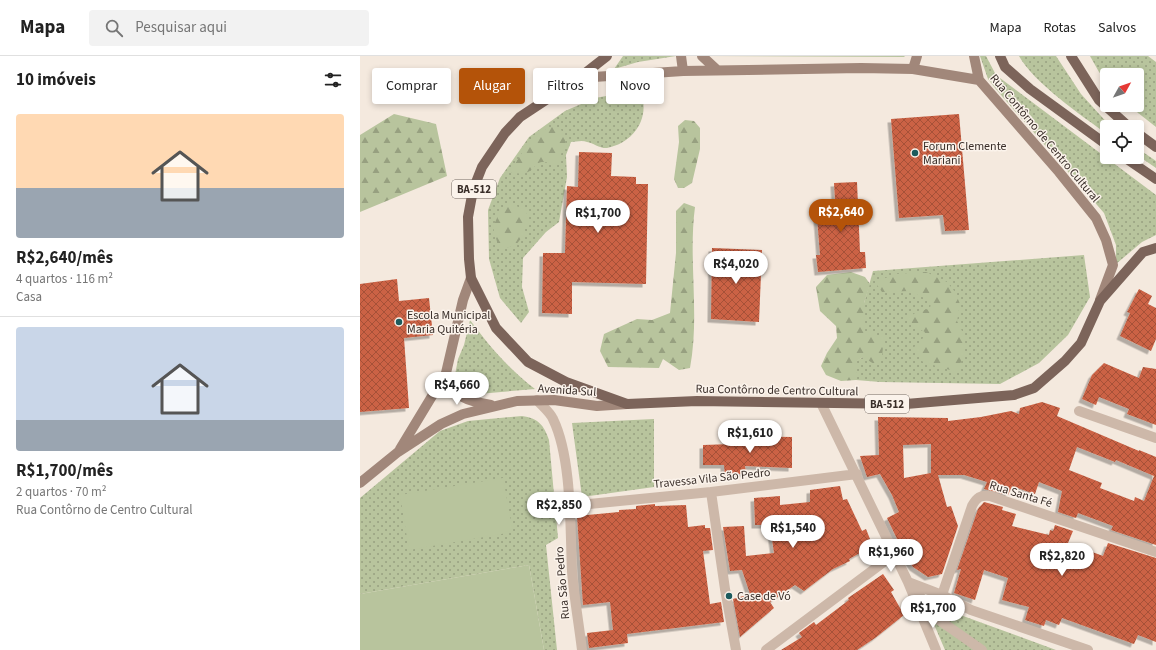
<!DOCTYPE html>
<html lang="pt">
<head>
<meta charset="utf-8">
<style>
	:root { --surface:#fff; --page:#f2f2f2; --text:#222; --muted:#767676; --line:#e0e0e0; --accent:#b45309 }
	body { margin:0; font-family:"Source Sans 3",sans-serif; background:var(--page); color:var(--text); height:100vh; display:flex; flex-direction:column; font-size:15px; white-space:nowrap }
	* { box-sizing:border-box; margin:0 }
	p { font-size:13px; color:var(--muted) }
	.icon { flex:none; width:22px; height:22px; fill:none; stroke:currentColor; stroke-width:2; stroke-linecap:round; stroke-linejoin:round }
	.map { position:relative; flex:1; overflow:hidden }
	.details { display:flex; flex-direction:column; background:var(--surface); width:360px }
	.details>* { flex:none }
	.top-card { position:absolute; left:12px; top:12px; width:380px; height:36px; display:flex; gap:8px }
	.needle { width:26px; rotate:50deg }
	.fabs { position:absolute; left:740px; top:12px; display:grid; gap:8px }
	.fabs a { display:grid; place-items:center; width:44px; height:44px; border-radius:4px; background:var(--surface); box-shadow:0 2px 6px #0003; font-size:20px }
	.price { position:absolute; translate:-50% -34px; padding:0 9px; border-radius:14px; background:#fff; color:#222; font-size:13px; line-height:26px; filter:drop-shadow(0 1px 2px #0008) }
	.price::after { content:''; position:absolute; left:50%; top:24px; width:12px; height:9px; margin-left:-6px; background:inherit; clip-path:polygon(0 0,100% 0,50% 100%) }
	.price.active { background:var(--accent); color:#fff }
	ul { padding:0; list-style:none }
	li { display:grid; align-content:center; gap:8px; height:212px; padding:0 16px }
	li+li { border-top:1px solid var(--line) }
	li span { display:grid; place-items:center; height:124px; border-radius:4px; color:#555 }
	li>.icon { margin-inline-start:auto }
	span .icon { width:72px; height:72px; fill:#fffc; stroke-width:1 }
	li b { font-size:17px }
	h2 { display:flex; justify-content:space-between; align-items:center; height:48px; padding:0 16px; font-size:17px }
	.pill { padding:0 14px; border-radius:4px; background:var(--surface); box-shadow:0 2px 6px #0003; font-size:14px; line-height:36px }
	.pill.active { background:var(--accent); color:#fff }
	header { display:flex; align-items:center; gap:24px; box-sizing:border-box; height:56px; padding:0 20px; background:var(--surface); border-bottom:1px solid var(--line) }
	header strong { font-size:19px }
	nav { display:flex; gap:22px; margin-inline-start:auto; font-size:14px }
	.search { width:280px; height:36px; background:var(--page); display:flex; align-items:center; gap:10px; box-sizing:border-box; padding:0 14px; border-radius:4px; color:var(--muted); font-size:15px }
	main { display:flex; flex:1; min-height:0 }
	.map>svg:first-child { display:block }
	.grass { fill:url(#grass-dots) }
	.forest { fill:url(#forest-firs) }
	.pitch { fill:#b8c49d }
	.building { fill:url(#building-cross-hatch); fill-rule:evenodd; filter:url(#shadow) }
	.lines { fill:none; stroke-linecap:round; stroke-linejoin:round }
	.street { stroke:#cdb8a9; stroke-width:10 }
	.secondary { stroke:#a1877a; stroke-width:10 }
	.primary { stroke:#7c645a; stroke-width:10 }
	.poi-dot { fill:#1c5b5d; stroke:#fbf3eb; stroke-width:1.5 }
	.labels { text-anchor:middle; stroke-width:3; stroke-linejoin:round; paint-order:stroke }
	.shield { fill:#fbf3eb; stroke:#736963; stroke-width:1 }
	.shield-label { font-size:11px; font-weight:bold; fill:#392e29 }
	.street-label { font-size:12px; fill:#392e29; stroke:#fbf3eb }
	.poi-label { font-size:12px; fill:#392e29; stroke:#fbf3eb; text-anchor:start }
</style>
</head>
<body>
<header>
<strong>Mapa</strong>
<div class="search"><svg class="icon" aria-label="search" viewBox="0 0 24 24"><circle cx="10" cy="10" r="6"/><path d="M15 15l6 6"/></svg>Pesquisar aqui</div>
<nav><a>Mapa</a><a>Rotas</a><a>Salvos</a></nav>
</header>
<main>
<section class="details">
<h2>10 imóveis<svg class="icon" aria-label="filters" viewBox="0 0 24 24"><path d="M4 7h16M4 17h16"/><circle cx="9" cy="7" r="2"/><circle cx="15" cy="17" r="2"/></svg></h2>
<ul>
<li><span style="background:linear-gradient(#ffd9b3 60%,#9aa5b1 0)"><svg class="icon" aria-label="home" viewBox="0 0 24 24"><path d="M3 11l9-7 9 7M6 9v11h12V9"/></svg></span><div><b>R$2,640/mês</b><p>4 quartos · 116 m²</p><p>Casa</p></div></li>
<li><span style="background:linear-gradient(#c9d6e8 75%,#9aa5b1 0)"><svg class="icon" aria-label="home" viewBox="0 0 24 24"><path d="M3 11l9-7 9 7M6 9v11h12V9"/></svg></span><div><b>R$1,700/mês</b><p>2 quartos · 70 m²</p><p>Rua Contôrno de Centro Cultural</p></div></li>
</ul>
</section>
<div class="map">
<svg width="796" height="594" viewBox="0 0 796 594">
	<defs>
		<pattern id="grass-dots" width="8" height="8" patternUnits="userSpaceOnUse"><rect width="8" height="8" fill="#b8c49d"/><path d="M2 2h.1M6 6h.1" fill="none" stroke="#97a080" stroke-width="1.8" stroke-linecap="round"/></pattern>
		<pattern id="forest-firs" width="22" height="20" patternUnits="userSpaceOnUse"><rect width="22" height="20" fill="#b8c49d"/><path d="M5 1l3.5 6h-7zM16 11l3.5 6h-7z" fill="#97a080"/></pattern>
		<pattern id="building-cross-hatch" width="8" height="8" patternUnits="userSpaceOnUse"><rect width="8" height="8" fill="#cb6244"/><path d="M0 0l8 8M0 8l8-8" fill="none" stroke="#a65139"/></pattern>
		<filter id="shadow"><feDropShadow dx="-3.5" dy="3.5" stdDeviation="0" flood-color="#0004"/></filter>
	</defs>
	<rect width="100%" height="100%" fill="#f4e9de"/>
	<path class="grass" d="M263 0H316L278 6 254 13Z
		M348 0H545L544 1Z
		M620 0H626L636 19 796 139V179L782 186 756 208V189L744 157 635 32 628 23Z
		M659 0H696L721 38 751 71H747V78C722 60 673 26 659 0Z
		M730 0H788L796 6V71L768 49H777V19H747V26L739 16Z
		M263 37 282 40C289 65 272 87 247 92 241 93 233 87 227 86 222 84 216 86 211 86L206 99 207 121 199 166 186 176 163 202 162 231 169 256 161 267 140 242 129 203 128 154 140 122 169 81 205 55 235 42Z
		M777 92 796 105V112L777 99Z
		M724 199 730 241 708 279 679 307 640 328 520 326 496 324V305L503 301 504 247 513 215Z
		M110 264C130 291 148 312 175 333L118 338 103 332 95 319 98 303 104 289Z
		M162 360C178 362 184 369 189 384L198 482 186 489 197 594H184L169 509 0 538V442L80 375 108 365Z
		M294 363V431L222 441 212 367Z
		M584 553 696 594H585L573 566 575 559Z"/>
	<path class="forest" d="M34 58 76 68 87 120 0 156V79Z
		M325 64 334 65 340 72V93L332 127 324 132H318L314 123 319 86 318 70Z
		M188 71H198L205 78V87L197 109C172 100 179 113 165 117 161 118 156 117 151 117 159 97 171 85 188 71Z
		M149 147 163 153 169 160 163 180 155 190 139 193 133 171 141 153Z
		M324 147 335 151C328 204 340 259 330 312L319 314 303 303 299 312 248 311 240 295 244 278 277 263 292 264 310 257 316 197V155Z
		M491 216 505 221 510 228 504 247V275L524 281 522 301 514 308 503 301 497 305 496 324 481 325 466 319 461 310 467 297 477 282 476 270 460 255 456 231 467 219Z
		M566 216 587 226 595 236 600 248 597 265 604 279V298L597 316 563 306 553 292 562 284 565 276 555 271 548 262 558 255 570 253 571 245 549 235 522 236 515 226 536 218Z"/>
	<path class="pitch" d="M143 422 153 476 49 494 40 439Z
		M169 509 184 594H0V538Z"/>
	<path class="building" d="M599 58 609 174 585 175 583 159 539 162 531 63Z
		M219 96 252 97 251 120 276 121V128H288L286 228 212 226V258L182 257 183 197H205L207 130 218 131Z
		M497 126 500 196H505L506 212 458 216 456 199H460L457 161 476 160 474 127Z
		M352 192 402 194 399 266 351 263Z
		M37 223 39 245 69 242 73 279 44 282 49 352 0 356V228Z
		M779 233 792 240 788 248 796 252V283L791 295 760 280 770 257 767 256Z
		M744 307 779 322 783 311 796 313V369L767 358 769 353 739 341 736 349 722 343 732 319Z
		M682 346 700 352 697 360 779 395V394L796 401V489L751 474 753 470 718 457 716 462 698 456 702 435 679 426 675 438 652 430 648 439 624 433 627 426 604 419H578L587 451 591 450 598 470 582 518 568 521 553 511 537 488 539 487 527 462 539 456 532 439 520 418 507 421 500 400 519 399 518 361 588 362V365L621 361 651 355 659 358 660 352ZM571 388V417L544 422 543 389ZM717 391 755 406 756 404 794 420 784 445 775 441 774 445 740 432 742 427 709 414Z
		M383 380 432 381V412L385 410 386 417 365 420 364 409H343V389L373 388V386H383Z
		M480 430 483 444 487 443 502 475 506 473 510 483 509 492 489 503 490 505 473 513 444 535 435 529 410 546 414 552 380 581 373 543 390 538 382 514 370 515 363 471 384 470 386 500 414 497 410 469H395L394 442 420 440V449L450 446V434Z
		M624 446 643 451 642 454 656 458 652 470 689 479 690 474 693 475 695 469 713 475 708 487 743 500 748 487 796 502V586L778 579 774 588 702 562 699 569 686 564 684 570 665 564 669 551 642 544 648 522 624 514 615 544 594 537 601 513 597 514 618 453Z
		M295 448V450L326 449 328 471 345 469V472H350L353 494 343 495 350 548 361 546 364 566 267 578 268 587 229 592 227 577 253 574 250 546 223 549 217 460 259 456V454L276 453V450Z
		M523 518 534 534 531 536 544 559 515 582 497 594H421L442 581 439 577 454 566 456 569 489 544 488 542Z"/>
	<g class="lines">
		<path class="street" d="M177 344C182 350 190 356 193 363 212 402 210 471 212 515 214 541 219 568 222 594
			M461 347 548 526 576 594
			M719 355 796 382
			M351 436 365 533 376 594
			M209 450 351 436 497 418
			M548 526 582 539 611 554 728 594
			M554 533 579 564 622 594
			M582 539 612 450C617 441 620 439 630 440L796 496
			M406 594 533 499"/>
		<path class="secondary" d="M321 0 323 15
			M342 0 357 14
			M614 0 619 24
			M553 13 557 0
			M219 22 323 15 501 12 553 13 619 24 699 116 736 162 746 184 753 209 740 244
			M86 317C93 342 108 345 131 349
			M40 393 86 317 103 244 111 222
			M0 427 38 396 81 368 103 358 157 345 194 344 237 350 267 348"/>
		<path class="primary" d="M247 0 219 22 160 61 145 77 122 111 113 134 108 161 109 203 111 222 136 272 168 306 206 326 267 348 337 345 546 348 654 339 674 332 705 305 721 287 740 245 783 196 796 192
			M640 0 645 11 670 33 747 89
			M711 0 739 44 769 71
			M777 77 796 91
			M764 101 796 123"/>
	</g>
	<g class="poi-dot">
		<circle cx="555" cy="97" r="4"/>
		<circle cx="39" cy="266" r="4"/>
		<circle cx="369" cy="540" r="4"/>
	</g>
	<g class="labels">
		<g class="shield">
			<rect x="92" y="124" width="44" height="18" rx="3"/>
			<rect x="505" y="339" width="44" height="18" rx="3"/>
		</g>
		<g class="shield-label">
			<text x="114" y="137">BA-512</text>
			<text x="527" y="352">BA-512</text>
		</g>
		<g class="street-label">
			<text transform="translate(685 82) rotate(50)" y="4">Rua Contôrno de Centro Cultural</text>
			<text transform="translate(207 334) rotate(4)" y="4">Avenida Sul</text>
			<text transform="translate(417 334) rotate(1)" y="4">Rua Contôrno de Centro Cultural</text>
			<text transform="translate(352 422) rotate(-6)" y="4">Travessa Vila São Pedro</text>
			<text transform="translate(661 438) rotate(17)" y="4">Rua Santa Fé</text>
			<text transform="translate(202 527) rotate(-95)" y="4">Rua São Pedro</text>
		</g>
		<g class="poi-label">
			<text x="563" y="94">Forum Clemente<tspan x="563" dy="14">Mariani</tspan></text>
			<text x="47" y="263">Escola Municipal<tspan x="47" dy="14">Maria Quitéria</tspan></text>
			<text x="377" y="544">Case de Vó</text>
		</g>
	</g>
</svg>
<div class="fabs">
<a><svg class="needle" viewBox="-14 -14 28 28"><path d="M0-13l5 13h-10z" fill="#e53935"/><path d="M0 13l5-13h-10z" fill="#767676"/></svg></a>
<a><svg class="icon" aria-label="locate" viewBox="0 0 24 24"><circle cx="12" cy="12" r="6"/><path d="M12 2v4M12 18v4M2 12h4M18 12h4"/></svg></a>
</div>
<b class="price active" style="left:481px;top:177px">R$2,640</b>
<b class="price" style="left:238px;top:178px">R$1,700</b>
<b class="price" style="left:376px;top:229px">R$4,020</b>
<b class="price" style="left:97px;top:350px">R$4,660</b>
<b class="price" style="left:390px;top:398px">R$1,610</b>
<b class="price" style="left:199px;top:470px">R$2,850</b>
<b class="price" style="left:433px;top:493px">R$1,540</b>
<b class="price" style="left:531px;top:517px">R$1,960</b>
<b class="price" style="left:702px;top:521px">R$2,820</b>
<b class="price" style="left:573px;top:573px">R$1,700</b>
<div class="top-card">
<a class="pill">Comprar</a>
<a class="pill active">Alugar</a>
<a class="pill">Filtros</a>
<a class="pill">Novo</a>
</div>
</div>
</main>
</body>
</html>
